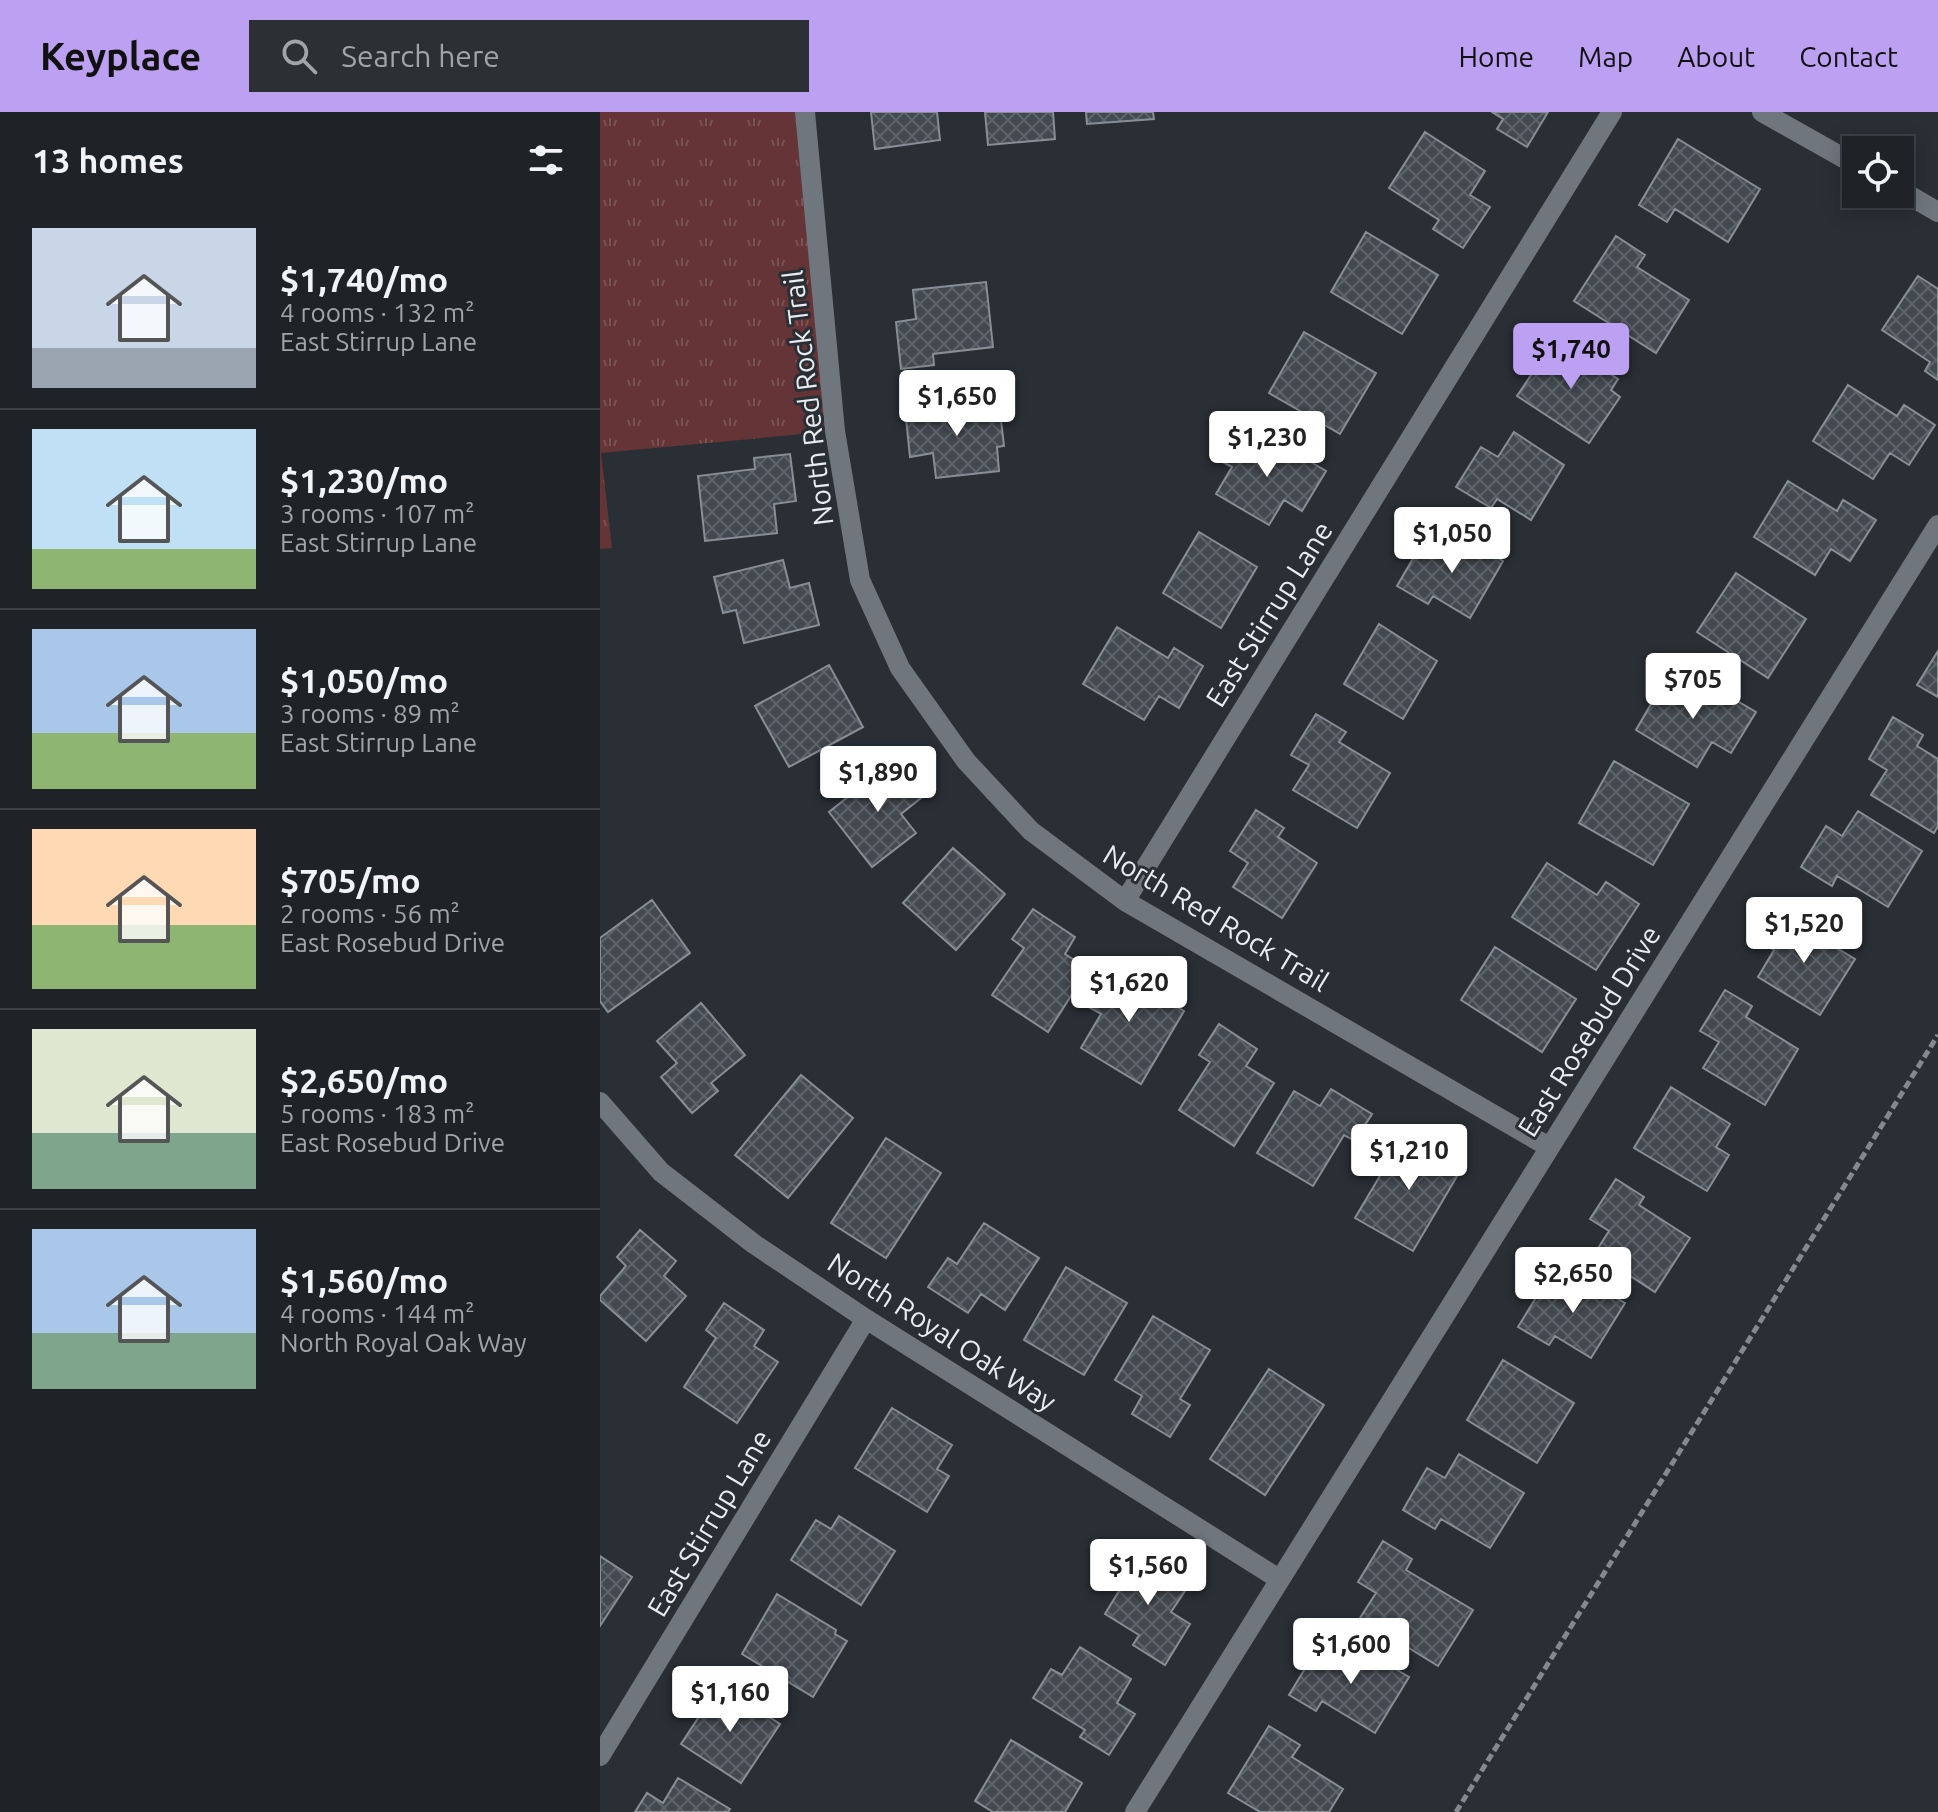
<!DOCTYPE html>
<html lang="en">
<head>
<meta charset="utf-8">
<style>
	:root { --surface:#1f2328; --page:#2c2f34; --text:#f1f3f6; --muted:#a1a4a8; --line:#3c4045; --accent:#bca0f2 }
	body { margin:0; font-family:Ubuntu,sans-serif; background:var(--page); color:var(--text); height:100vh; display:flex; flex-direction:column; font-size:30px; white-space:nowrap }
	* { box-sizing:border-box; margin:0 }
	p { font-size:26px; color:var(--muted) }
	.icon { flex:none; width:44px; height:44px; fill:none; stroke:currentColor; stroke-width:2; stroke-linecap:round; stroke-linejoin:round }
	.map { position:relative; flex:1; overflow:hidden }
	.sheet { display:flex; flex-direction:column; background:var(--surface); width:600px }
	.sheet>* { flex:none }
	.tools { position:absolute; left:1242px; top:24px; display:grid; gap:16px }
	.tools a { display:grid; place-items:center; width:72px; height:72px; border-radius:0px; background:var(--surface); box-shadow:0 4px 20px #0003,0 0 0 2px var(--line); font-size:40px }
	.price { position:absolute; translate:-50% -68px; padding:0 18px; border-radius:8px; background:#fff; color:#222; font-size:26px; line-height:52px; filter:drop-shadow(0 2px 4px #0008) }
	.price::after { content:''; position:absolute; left:50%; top:48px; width:24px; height:18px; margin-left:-12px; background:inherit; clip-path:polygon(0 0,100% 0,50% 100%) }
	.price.active { background:var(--accent); color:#111 }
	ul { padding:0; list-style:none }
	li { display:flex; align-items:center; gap:24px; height:200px; padding:0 32px }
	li+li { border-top:2px solid var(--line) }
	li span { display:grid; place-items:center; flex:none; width:224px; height:160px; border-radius:0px; color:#555 }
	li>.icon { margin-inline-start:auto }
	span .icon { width:96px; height:96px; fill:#fffc; stroke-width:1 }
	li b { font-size:34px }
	h2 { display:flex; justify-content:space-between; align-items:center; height:96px; padding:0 32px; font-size:34px }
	header { display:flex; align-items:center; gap:48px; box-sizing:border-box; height:112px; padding:0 40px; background:var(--accent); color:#111 }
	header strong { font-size:38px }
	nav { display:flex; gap:44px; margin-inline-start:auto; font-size:28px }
	.search { width:560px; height:72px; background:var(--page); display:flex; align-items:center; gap:20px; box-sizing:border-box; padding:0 28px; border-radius:0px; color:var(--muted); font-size:30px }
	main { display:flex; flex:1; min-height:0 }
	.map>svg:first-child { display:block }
	.grass { fill:url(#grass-tufts) }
	.building { fill:url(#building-cross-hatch); stroke:#878e96; stroke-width:2 }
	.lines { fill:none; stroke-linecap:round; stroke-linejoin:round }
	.path { stroke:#84898e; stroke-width:5; stroke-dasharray:8 4; stroke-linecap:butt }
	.minor { stroke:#6f767d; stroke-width:20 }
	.labels { text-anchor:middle; stroke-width:6; stroke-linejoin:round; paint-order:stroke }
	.street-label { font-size:28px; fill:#e9edf1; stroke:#292f35 }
</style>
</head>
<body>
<header>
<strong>Keyplace</strong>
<div class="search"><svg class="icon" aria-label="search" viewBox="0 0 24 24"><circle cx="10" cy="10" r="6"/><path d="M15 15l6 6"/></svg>Search here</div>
<nav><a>Home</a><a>Map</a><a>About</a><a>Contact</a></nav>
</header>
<main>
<section class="sheet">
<h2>13 homes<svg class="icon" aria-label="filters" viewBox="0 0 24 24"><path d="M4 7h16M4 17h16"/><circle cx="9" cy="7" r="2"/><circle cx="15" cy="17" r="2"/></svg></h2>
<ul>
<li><span style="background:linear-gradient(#c9d6e8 75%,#9aa5b1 0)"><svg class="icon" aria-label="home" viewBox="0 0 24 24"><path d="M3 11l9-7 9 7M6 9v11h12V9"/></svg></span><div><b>$1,740/mo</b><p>4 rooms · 132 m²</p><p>East Stirrup Lane</p></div></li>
<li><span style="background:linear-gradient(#bfe0f5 75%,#8fb573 0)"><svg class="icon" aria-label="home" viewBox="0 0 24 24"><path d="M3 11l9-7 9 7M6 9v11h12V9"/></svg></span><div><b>$1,230/mo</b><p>3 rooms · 107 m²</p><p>East Stirrup Lane</p></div></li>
<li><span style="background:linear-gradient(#a9c7e8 65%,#8fb573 0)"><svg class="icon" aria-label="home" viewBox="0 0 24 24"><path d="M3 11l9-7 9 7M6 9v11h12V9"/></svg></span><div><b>$1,050/mo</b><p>3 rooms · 89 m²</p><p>East Stirrup Lane</p></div></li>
<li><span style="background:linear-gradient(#ffd9b3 60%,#8fb573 0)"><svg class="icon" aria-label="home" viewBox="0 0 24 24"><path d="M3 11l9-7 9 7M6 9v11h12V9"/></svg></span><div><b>$705/mo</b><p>2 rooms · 56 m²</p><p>East Rosebud Drive</p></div></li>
<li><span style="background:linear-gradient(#dfe7d0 65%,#7fa58c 0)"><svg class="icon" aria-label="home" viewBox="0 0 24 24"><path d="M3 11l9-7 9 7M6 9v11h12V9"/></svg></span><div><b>$2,650/mo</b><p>5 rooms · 183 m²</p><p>East Rosebud Drive</p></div></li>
<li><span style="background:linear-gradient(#a9c7e8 65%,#7fa58c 0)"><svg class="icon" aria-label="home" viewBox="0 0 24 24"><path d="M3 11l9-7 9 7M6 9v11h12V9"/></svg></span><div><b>$1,560/mo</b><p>4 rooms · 144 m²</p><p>North Royal Oak Way</p></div></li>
</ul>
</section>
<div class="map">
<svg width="1338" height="1700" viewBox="0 0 1338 1700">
	<defs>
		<pattern id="grass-tufts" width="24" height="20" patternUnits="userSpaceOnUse" patternTransform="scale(2)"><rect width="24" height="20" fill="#653436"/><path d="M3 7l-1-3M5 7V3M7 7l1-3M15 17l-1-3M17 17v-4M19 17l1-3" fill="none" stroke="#7b5254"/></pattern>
		<pattern id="building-cross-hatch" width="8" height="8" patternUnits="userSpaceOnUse" patternTransform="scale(2)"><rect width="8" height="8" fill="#434950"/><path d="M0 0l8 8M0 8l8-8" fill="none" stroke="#5e646a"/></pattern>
	</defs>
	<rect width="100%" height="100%" fill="#292f35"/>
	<path class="grass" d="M0 0H205L235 319 1 341 12 436 0 437Z"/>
	<path class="building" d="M271 0H337L340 28 275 37Z
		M385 0H453L455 27 388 33Z
		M486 0H553L554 7 487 12Z
		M892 0H948L927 35 897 17 903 7Z
		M825 20 885 59 870 83 890 95 863 136 833 117 839 108 789 76Z
		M1078 27 1160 77 1128 130 1075 97 1067 110 1039 93Z
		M766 120 838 163 802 222 731 180Z
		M1016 124 1045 143 1037 155 1089 188 1056 241 974 189Z
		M1318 164 1338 177V268L1325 259 1330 250 1282 218Z
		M386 170 393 235 333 242 334 253 301 257 296 210 316 207 313 178Z
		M704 220 776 261 740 322 669 281Z
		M956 226 1018 267 1011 278 1020 285 989 331 917 284Z
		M1248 273 1297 304 1304 293 1335 313 1309 353 1290 341 1273 367 1213 329Z
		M399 291 404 334 397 335 399 359 336 366 333 341 310 345 305 296 337 292 338 298Z
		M638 320 689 350 694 340 726 359 702 399 684 388 669 413 616 382 632 355 621 349Z
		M914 320 964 353 931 408 897 387 891 396 856 375 881 335 898 345Z
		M190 342 196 389 174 392 177 421 105 429 98 364 155 357 154 346Z
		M1188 369 1237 399 1243 388 1276 408 1250 449 1231 437 1215 463 1154 425Z
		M599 420 657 455 621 516 563 481Z
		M854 420 903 449 870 506 833 484 828 492 797 474 821 433 839 444Z
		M183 448 190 476 209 471 219 513 144 531 136 498 123 501 114 465Z
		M1136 461 1206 507 1168 566 1097 520Z
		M779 512 837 549 803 607 744 572Z
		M517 515 568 546 574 536 603 554 579 596 559 584 544 608 483 572Z
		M1338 539V585L1317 573Z
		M229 553 263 615 189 655 155 594Z
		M1069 561 1120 592 1125 582 1156 600 1131 641 1112 630 1097 655 1036 618Z
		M716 602 746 620 739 630 790 661 757 716 693 678 709 653 691 643Z
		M1293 605 1323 623 1317 634 1338 647V714L1334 721 1271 683 1287 658 1269 647Z
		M1014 649 1089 692 1053 753 979 711Z
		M292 650 321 686 301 702 316 721 272 755 229 700Z
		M656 698 684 716 678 725 717 751 682 806 633 775 648 751 630 739Z
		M1258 699 1322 739 1288 795 1237 764 1232 774 1201 755 1226 714 1242 724Z
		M353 736 405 782 356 838 303 791Z
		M947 751 997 783 1006 770 1039 792 996 858 912 805Z
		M52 788 90 841 8 900 0 889V826Z
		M433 797 475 825 465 842 488 857 448 920 392 883 424 836 412 827Z
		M1182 803 1255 847 1220 903 1158 865 1174 838 1164 832Z
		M895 835 976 887 942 940 861 888Z
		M507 853 584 899 541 972 481 936 501 902 483 892Z
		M1125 878 1152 894 1146 905 1198 937 1165 993 1103 956 1119 930 1100 919Z
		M101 891 145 943 111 971 118 979 92 1001 61 965 77 951 57 929Z
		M619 912 657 937 646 954 674 971 634 1034 579 998 610 950 599 943Z
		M201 963 253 1006 188 1086 135 1043Z
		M1071 975 1130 1012 1116 1035 1129 1043 1107 1079 1034 1036Z
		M731 977 772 1002 755 1029 744 1023 713 1074 657 1041 694 979 720 994Z
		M806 1020 863 1054 813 1139 755 1106Z
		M286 1026 341 1061 286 1146 231 1111Z
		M1016 1067 1044 1085 1039 1093 1090 1126 1055 1180 995 1141 1009 1119 990 1107Z
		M384 1111 439 1146 405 1198 381 1182 368 1201 328 1175 348 1146 357 1152Z
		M40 1118 76 1149 64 1164 86 1184 46 1229 0 1188V1184L26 1154 17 1145Z
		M466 1155 527 1191 484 1263 424 1228Z
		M974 1160 1025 1191 991 1246 955 1224 949 1233 918 1215 943 1174 960 1184Z
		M124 1191 164 1218 154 1234 178 1250 137 1311 84 1275 116 1226 106 1218Z
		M553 1204 610 1238 580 1287 590 1293 570 1325 532 1302 542 1284 515 1268Z
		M903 1248 974 1291 937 1351 867 1308Z
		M669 1257 724 1293 665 1383 610 1347Z
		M292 1296 352 1333 337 1357 349 1364 327 1400 255 1356Z
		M859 1342 924 1381 890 1436 841 1407 835 1417 803 1398 827 1356 845 1366Z
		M239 1404 295 1439 261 1493 191 1448 216 1408 231 1417Z
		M783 1429 812 1447 806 1458 873 1498 838 1554 760 1506 776 1481 758 1470Z
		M524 1439 587 1476 571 1500 590 1512 565 1553 533 1533 539 1523 505 1502 525 1469 510 1460Z
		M0 1444 32 1465 0 1514Z
		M177 1482 236 1518 235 1522 247 1529 213 1585 142 1542Z
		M747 1528 809 1565 775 1621 722 1589 716 1599 689 1583 714 1542 732 1553Z
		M480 1535 531 1567 517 1591 535 1602 509 1643 480 1625 485 1618 433 1586 451 1557 462 1563Z
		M120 1573 180 1612 141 1671 81 1632Z
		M669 1614 700 1633 692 1645 743 1677 729 1700H660L628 1681Z
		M411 1628 482 1671 465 1700H393L375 1689Z
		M78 1666 130 1697 128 1700H35L47 1681 63 1691Z"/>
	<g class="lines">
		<path class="path" d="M856 1700 1338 923"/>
		<path class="minor" d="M205 0 235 319 260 468 300 556 366 649 431 719 525 789 949 1035
			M1162 0 1256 53
			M1300 78 1338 100
			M525 789 1012 0
			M0 990 61 1060 154 1132 266 1207 679 1467
			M0 1644 266 1207
			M535 1700 1338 413"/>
	</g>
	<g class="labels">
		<g class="street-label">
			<text transform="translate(208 286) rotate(-97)" y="10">North Red Rock Trail</text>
			<text transform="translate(669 502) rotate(-58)" y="10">East Stirrup Lane</text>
			<text transform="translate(616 806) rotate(31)" y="10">North Red Rock Trail</text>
			<text transform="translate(989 919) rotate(-58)" y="10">East Rosebud Drive</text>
			<text transform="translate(342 1220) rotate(33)" y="10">North Royal Oak Way</text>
			<text transform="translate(109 1411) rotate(-59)" y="10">East Stirrup Lane</text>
		</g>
	</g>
</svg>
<div class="tools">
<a><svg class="icon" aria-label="locate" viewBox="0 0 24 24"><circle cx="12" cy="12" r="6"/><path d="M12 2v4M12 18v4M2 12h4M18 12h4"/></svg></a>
</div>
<b class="price active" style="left:971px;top:279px">$1,740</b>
<b class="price" style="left:357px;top:326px">$1,650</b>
<b class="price" style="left:667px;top:367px">$1,230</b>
<b class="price" style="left:852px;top:463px">$1,050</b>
<b class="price" style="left:1093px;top:609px">$705</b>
<b class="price" style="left:278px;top:702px">$1,890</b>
<b class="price" style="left:1204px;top:853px">$1,520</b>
<b class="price" style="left:529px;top:912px">$1,620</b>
<b class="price" style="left:809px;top:1080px">$1,210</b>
<b class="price" style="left:973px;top:1203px">$2,650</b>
<b class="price" style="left:548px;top:1495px">$1,560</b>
<b class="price" style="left:751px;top:1574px">$1,600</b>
<b class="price" style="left:130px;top:1622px">$1,160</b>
</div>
</main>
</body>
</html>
